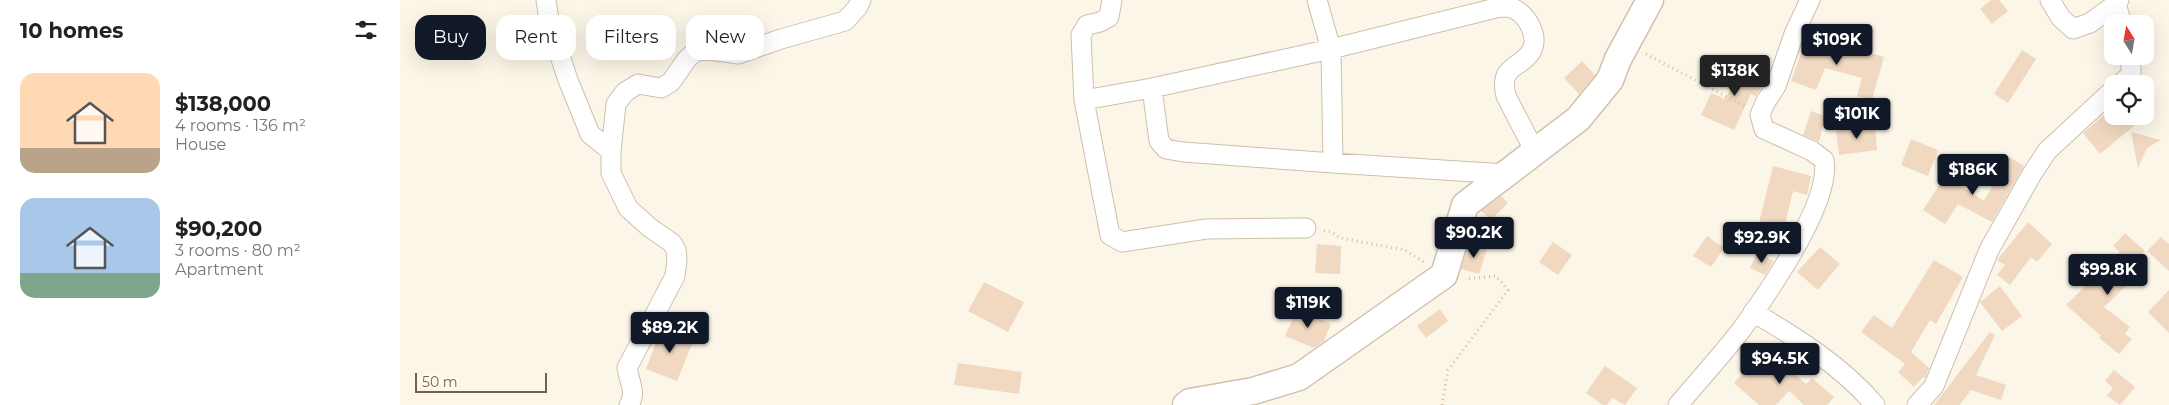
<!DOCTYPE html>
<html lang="en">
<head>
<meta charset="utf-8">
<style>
	:root { --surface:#fff; --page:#f6f6f6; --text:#222; --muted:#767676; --accent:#111827 }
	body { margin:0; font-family:Montserrat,sans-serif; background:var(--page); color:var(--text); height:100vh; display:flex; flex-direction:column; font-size:19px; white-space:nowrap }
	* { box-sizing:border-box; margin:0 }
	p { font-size:16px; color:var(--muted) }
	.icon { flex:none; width:28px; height:28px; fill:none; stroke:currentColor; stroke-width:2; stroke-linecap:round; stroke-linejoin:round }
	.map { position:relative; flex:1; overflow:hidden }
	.details { display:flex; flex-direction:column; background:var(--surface); width:400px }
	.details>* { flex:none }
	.top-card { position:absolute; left:15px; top:15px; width:475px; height:45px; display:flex; gap:10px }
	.needle { width:32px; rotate:349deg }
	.fabs { position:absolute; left:1704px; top:15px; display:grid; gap:10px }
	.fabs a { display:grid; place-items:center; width:50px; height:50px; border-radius:10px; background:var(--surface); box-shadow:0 5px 20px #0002; font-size:25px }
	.scale { position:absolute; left:15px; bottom:12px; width:132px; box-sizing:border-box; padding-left:5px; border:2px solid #755f4d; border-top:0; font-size:14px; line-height:18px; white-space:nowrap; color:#755f4d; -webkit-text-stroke:4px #fefaee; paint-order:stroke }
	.price { position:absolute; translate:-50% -42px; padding:0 11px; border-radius:5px; background:var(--accent); color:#fff; font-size:16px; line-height:32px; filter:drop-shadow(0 1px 2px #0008) }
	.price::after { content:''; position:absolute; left:50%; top:30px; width:15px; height:11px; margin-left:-8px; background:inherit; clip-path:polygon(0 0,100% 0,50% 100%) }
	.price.active { background:#222; color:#fff }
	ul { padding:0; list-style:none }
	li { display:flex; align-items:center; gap:15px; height:125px; padding:0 20px }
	li span { display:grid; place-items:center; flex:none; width:140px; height:100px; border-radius:15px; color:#555 }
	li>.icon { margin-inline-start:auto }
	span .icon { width:60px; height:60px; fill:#fffc; stroke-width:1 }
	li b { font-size:21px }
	h2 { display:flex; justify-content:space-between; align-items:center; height:60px; padding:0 20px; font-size:21px }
	.chip { padding:0 18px; border-radius:15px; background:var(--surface); box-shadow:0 5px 20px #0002; font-size:18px; line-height:45px }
	.chip.active { background:var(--accent); color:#fff }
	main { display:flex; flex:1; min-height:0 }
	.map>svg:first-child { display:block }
	.building { fill:#f0d8c1 }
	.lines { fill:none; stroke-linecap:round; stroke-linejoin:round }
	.street-casing { stroke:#cdbfae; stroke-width:21 }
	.secondary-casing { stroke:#d0c0ac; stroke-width:29 }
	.path { stroke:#d5bca3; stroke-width:3; stroke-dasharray:1 4; stroke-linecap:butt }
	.street { stroke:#fff; stroke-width:19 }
	.secondary { stroke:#fff; stroke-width:26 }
</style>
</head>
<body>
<main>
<section class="details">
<h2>10 homes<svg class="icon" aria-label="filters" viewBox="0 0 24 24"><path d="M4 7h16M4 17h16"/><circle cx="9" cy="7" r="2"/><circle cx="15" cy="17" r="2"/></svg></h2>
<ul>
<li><span style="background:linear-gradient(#ffd9b3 75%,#b9a48a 0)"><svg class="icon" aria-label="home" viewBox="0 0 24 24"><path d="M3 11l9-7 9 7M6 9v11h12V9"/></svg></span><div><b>$138,000</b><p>4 rooms · 136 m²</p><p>House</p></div></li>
<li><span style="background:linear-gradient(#a9c7e8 75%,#7fa58c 0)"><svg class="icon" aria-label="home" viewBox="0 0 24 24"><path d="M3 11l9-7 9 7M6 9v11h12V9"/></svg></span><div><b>$90,200</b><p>3 rooms · 80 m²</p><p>Apartment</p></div></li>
</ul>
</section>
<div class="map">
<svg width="1769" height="405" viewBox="0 0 1769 405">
	<rect width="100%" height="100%" fill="#fcf6e8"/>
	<path class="building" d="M1591 0H1599L1608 11 1592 24 1580 9Z
		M1407 37 1451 53 1452 48 1484 57 1472 100 1457 96 1462 78 1425 68 1416 90 1391 81Z
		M1622 50 1636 59 1608 103 1594 94Z
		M1182 61 1195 75 1179 94 1164 78Z
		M1347 61 1368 74 1356 97 1351 94 1334 130 1301 115 1311 93 1325 99Z
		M1712 108V116H1746L1700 154 1683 133Z
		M1411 111 1425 116 1419 142 1403 135Z
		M1475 126 1477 150 1439 155 1436 131Z
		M1731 132 1761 140 1747 148 1738 168Z
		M1511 139 1538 150 1528 176 1501 165Z
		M1609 157 1624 166 1592 222 1558 204 1545 224 1523 210 1545 176 1584 201Z
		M1373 166 1411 176 1407 195 1393 191 1382 237 1357 231Z
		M1101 196 1108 203 1091 220 1081 211Z
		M1628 222 1652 244 1637 262 1631 257 1610 285 1597 275 1605 265 1597 260Z
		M1725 233 1745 251 1728 270 1731 272 1722 282 1726 286 1704 307 1730 327 1725 334 1732 339 1719 354 1699 338 1701 336 1666 305 1720 252 1713 246Z
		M1307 236 1324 248 1311 267 1293 256Z
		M1761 237 1769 244V271L1747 251Z
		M1153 242 1172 255 1158 275 1139 262Z
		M1069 243 1087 249 1079 274 1061 269Z
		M917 244 941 246 940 274 915 273Z
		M1420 247 1440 264 1418 290 1397 272Z
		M1357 253 1374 261 1365 275 1350 268Z
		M1534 260 1563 277 1536 324 1530 320 1511 352 1529 368 1525 378 1523 377 1514 387 1498 372 1505 364 1461 332 1474 315 1492 328Z
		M584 282 624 302 608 332 568 311Z
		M1600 286 1622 316 1602 331 1580 302Z
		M1769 290V333L1748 312Z
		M897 309 931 324 924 341 914 348 885 336Z
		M1040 309 1048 321 1026 338 1017 326Z
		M262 327 294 339 277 381 246 369Z
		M1590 332 1595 335 1576 375 1606 385 1601 400 1571 390 1560 405H1534Z
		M1375 357 1406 384 1412 378 1434 397 1427 405H1404L1389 391 1376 405H1359L1334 383 1355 359 1365 367Z
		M558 363 622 372 619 394 554 385Z
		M1205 366 1237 388 1225 405 1212 398 1207 405H1203L1186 393Z
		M1714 370 1735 387 1720 405 1707 396 1713 388 1705 381Z"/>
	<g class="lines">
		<defs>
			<path id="street" d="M146 0 150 26 168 80 190 134 211 151
				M712 0 709 17 700 22 687 25 681 35 684 100 752 88
				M917 0 931 49 933 163 783 152 766 149 759 141 752 88 931 49 1100 7C1104 7 1109 7 1112 8 1126 13 1139 35 1132 50 1122 69 1098 64 1106 96L1135 152
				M1650 0 1661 18 1673 29 1690 23 1716 4
				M1719 0 1716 4 1722 24
				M1721 84 1731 74V56
				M684 100 710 235 722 242 806 229 906 228
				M933 163 1106 174
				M1353 312C1397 338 1442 366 1475 405
				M229 405C237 393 229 381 227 368L275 276 277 260 276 250 272 243 249 227 228 208 211 173V151L216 104 225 92 238 84 261 88 271 82 287 59 296 51 310 50 338 54 381 39 445 21 457 8 461 0
				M1278 405C1299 380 1322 355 1342 329 1367 294 1432 202 1424 160L1412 151 1364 129 1360 115 1365 103 1376 86 1394 34 1410 0
				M1517 405 1534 386 1589 250 1632 174 1647 151 1712 91"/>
			<path id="secondary" d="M786 405 790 402 853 391 899 377 1044 275 1065 205 1178 119 1210 80 1218 59 1250 0"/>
		</defs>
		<use href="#street" class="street-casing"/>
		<use href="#secondary" class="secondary-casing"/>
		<path class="path" d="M1246 54 1346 107
			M924 231 932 232 940 238 1005 250 1025 263
			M1042 405 1048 370 1108 290 1096 276 1065 279"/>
		<use href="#street" class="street"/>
		<use href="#secondary" class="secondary"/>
	</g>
</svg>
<div class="fabs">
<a><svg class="needle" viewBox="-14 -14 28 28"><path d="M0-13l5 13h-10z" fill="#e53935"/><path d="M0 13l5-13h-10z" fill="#767676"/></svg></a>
<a><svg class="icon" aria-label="locate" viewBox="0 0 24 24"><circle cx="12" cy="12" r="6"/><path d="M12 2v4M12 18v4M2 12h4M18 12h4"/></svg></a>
</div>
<div class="scale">50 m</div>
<b class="price" style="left:1437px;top:66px">$109K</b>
<b class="price active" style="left:1335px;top:97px">$138K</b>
<b class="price" style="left:1457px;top:140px">$101K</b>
<b class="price" style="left:1573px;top:196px">$186K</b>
<b class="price" style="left:1074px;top:259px">$90.2K</b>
<b class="price" style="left:1362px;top:264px">$92.9K</b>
<b class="price" style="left:1708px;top:296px">$99.8K</b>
<b class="price" style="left:908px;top:329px">$119K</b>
<b class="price" style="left:270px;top:354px">$89.2K</b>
<b class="price" style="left:1380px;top:385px">$94.5K</b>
<div class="top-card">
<a class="chip active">Buy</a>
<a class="chip">Rent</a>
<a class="chip">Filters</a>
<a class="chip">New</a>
</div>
</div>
</main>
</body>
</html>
